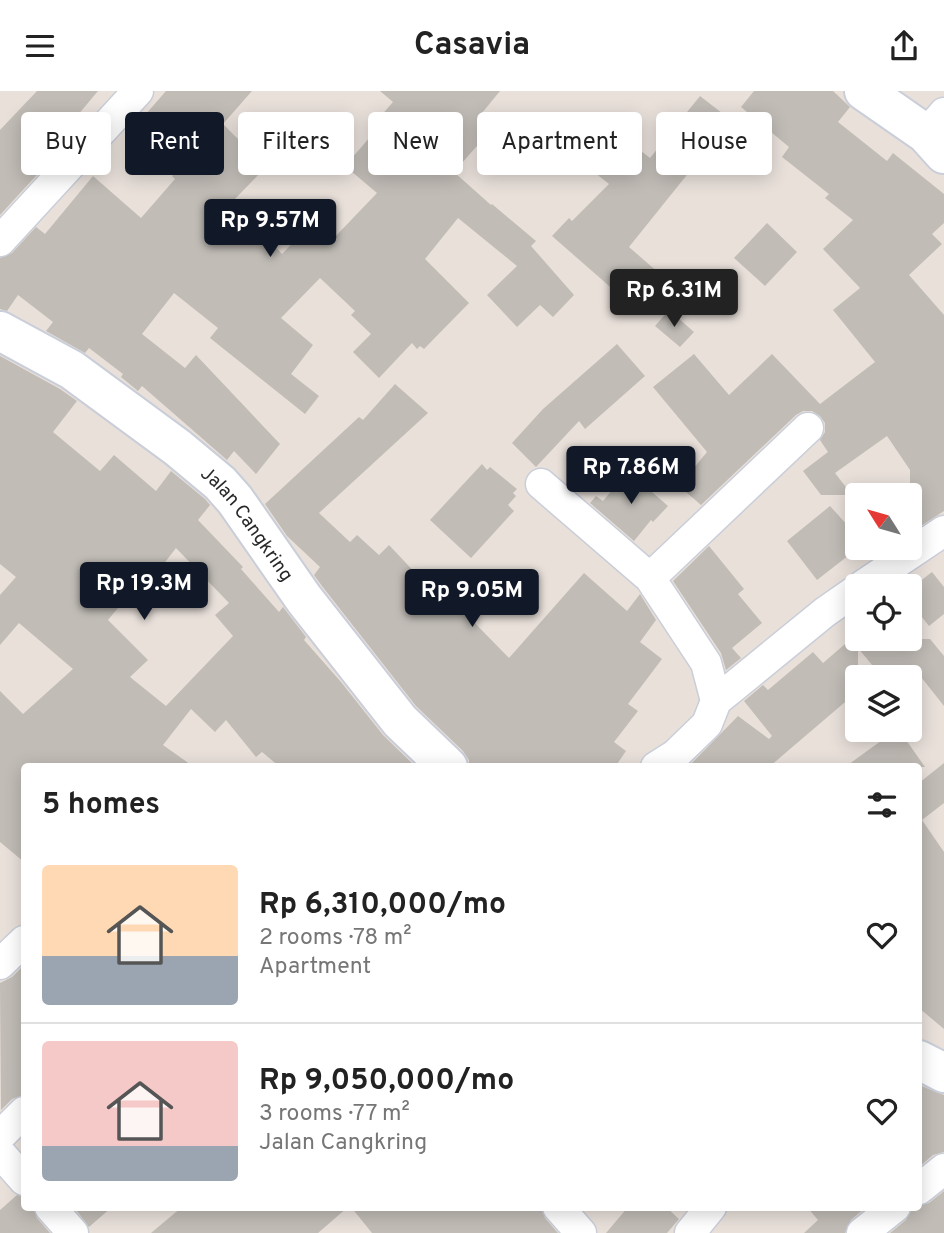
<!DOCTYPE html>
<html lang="en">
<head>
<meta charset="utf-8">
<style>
	:root { --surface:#fff; --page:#f6f6f6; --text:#222; --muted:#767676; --line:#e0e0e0; --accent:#111827 }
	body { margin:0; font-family:Overpass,sans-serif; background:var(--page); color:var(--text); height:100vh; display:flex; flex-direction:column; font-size:26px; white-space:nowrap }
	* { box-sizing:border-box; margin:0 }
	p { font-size:23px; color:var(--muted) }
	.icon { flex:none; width:38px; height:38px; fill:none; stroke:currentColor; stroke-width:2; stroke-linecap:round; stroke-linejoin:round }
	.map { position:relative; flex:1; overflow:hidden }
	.side { position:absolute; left:21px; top:672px; width:901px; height:448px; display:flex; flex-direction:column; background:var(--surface); border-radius:7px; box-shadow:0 4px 18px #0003 }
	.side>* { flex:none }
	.banner { position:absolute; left:21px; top:21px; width:903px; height:63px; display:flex; gap:14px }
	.needle { width:46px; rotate:307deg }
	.buttons { position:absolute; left:845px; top:392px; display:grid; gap:14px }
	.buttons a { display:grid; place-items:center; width:77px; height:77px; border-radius:7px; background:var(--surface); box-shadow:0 4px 18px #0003; font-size:35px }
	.price { position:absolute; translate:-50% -60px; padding:0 16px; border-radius:7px; background:var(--accent); color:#fff; font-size:23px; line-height:46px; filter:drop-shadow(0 2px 4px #0008) }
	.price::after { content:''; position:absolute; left:50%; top:42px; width:21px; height:16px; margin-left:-10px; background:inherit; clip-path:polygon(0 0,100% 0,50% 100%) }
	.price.selected { background:#222; color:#fff }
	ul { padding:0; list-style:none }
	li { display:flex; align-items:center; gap:21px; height:175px; padding:0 21px }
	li+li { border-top:2px solid var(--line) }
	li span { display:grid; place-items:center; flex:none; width:196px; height:140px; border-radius:7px; color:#555 }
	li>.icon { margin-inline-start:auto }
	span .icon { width:84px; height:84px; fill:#fffc; stroke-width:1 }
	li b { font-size:30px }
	h2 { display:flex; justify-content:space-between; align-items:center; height:84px; padding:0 21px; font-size:30px }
	.pill { padding:0 24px; border-radius:7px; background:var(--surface); box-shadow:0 4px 18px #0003; font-size:24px; line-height:63px }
	.pill.selected { background:var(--accent); color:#fff }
	header { display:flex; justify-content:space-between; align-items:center; height:91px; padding:0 21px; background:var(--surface); font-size:32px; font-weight:700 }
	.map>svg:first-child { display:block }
	.building { fill:#c1bcb6; fill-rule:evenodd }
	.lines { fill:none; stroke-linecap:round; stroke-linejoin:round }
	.minor-casing { stroke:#c9ced9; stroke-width:33 }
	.tertiary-casing { stroke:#c9ced9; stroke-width:42 }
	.minor { stroke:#fff; stroke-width:30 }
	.tertiary { stroke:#fff; stroke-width:38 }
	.labels { text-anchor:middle; stroke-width:5; stroke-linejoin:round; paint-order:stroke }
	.street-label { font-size:19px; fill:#282828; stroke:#fff }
</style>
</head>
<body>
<header><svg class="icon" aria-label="menu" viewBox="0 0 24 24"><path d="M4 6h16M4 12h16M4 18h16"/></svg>Casavia<svg class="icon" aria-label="share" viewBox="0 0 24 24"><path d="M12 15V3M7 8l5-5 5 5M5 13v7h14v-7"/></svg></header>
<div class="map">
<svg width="944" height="1142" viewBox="0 0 944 1142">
	<rect width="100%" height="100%" fill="#e9e0da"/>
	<path class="building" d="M37 0H98L72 31 79 38 0 124V39Z
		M166 0H252L223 33 266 76 233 110 282 163 312 132 331 150 377 102 345 75 383 31 379 27 393 11 380 0H500L477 28 491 39 454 81 491 114 492 113 536 150 531 155 574 204 553 226 540 214 517 236 487 204 517 175 458 127 425 168 469 212 424 258 420 255 417 258 412 252 379 287 353 261 371 243 351 224 355 220 320 187 281 227 313 254 291 283 319 305 305 323 210 247 218 237 174 202 142 243 185 277 196 264 280 353 256 383 234 360 227 369 142 295 138 300 121 286 123 283 89 257 85 262 46 240 53 231 18 204 7 220 0 218V167L12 162 36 136 45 143 93 85 141 127 175 88 172 85 185 71 139 31Z
		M754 0H833L850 16 838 31 887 70 893 62 944 103V132L932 143 942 153 909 184 944 224V420L910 442V379L887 345 835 382 852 404H821L803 380 828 361 820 349 825 341V332L820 325 812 320H803L796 324 701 414 679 395 707 361 653 296 694 263 729 304 772 263 820 313 875 271 833 219 860 197 823 158 853 129 825 107 829 103 782 66 789 56 741 16Z
		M700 5 731 29 629 156 660 183 639 207 623 192 616 201 552 145 569 127 572 130 609 93 574 65 603 30 650 67Z
		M767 132 797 161 765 195 734 167Z
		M669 219 694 241 680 256 655 235Z
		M617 253 645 285 585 338 579 330 536 376 512 352 543 318Z
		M0 265 60 298 77 310 53 341 100 380 114 364 156 400 171 380 205 408 210 414 198 429 243 476 241 478 279 521 283 516 306 546 304 549 341 591 383 644 416 676H280L262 661 256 666 226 629 215 641 191 618 163 654 194 676H24V771L0 751V600L23 623 73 578 19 532 0 554V504L16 486 0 473ZM176 457 229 512 215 524 233 545 166 615 130 586 148 569 108 529 150 478 156 483Z
		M395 293 428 322 319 422 350 451 357 444 379 464 389 454 438 506 461 486 478 506 462 519 509 567 584 482 627 520 640 503 656 529 640 551 662 568 628 613 638 620 614 651 626 660 615 676H469V669L463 660 416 615 322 495 314 484 320 476 287 445 265 413 359 326 363 329Z
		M482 373 487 379 490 376 517 398 513 402 516 405 508 414 514 420 471 467 430 429Z
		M628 380 668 415 653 431 651 429 634 450 590 412 596 405 603 410Z
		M830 415 858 446V457L817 489 787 450Z
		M709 455 744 498 738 503 762 532 732 557 741 567 726 579 721 562 673 490Z
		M932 481 944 496V523L929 535 910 511V498Z
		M850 548H930L944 565V615L921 586H882L858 557V600L769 676H688L738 625 769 648 772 645 744 610 763 594 768 599 813 561 823 572 845 553 848 556 853 551Z
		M896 639H899L925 676H845Z
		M944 672V712L922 729 944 761V938L919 917V692Z
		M24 874V1004L12 1008 1 1019 0 892 12 886Z
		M919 994 944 1004V1061L933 1064 919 1076Z
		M944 1100V1142H890L906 1129 912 1116 929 1112Z
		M17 1104 24 1106V1116H33L37 1127 50 1142H0V1119Z
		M74 1116H112L89 1136Z
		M182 1116H348L318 1142H151Z
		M351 1116H541L545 1127 558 1142H372Z
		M628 1116H666L679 1128 667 1142H606Z
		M807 1116H866L851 1129 845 1142H804L818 1129Z"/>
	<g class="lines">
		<defs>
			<path id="minor" d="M926 43 944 22
				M0 150 138 0
				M541 393 650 487 706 572 716 610 707 633 675 664 656 676
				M650 487 808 337
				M862 495 944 440
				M716 610 825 521 858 498
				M0 873 24 850
				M0 1045 24 1021
				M0 1062 24 1089
				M919 1098 944 1078
				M50 1116 73 1142
				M558 1116 581 1142
				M690 1142 711 1116
				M862 1142 895 1116"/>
			<g id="tertiary">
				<path d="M864 0 926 43 944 63"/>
				<path id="s1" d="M0 240 72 279 178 357 220 392 235 409 304 508 400 630 448 676"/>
				<path d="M919 969 944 982"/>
			</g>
		</defs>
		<use href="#minor" class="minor-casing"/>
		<use href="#tertiary" class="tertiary-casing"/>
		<use href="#minor" class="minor"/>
		<use href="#tertiary" class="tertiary"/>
	</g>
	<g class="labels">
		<g class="street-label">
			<text dy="7" stroke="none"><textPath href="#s1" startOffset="317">Jalan Cangkring</textPath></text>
		</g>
	</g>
</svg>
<div class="buttons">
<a><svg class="needle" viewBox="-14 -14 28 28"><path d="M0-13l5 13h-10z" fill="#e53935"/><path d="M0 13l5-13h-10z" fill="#767676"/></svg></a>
<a><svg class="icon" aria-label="locate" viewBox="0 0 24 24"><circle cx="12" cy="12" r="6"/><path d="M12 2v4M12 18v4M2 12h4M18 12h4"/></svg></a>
<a><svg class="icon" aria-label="layers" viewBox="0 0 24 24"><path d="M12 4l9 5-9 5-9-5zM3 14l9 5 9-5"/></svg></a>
</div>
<b class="price" style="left:270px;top:168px">Rp 9.57M</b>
<b class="price selected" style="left:674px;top:238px">Rp 6.31M</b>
<b class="price" style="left:631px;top:415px">Rp 7.86M</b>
<b class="price" style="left:144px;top:531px">Rp 19.3M</b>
<b class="price" style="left:472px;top:538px">Rp 9.05M</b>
<div class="banner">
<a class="pill">Buy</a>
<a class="pill selected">Rent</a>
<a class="pill">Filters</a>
<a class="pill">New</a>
<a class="pill">Apartment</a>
<a class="pill">House</a>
</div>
<section class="side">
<h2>5 homes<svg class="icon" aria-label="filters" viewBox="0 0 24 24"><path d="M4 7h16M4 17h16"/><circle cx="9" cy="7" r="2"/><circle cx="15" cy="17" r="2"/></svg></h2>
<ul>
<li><span style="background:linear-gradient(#ffd9b3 65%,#9aa5b1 0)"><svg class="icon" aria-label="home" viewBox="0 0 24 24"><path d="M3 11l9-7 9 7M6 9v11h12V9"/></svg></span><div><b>Rp 6,310,000/mo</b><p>2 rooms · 78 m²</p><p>Apartment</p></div><svg class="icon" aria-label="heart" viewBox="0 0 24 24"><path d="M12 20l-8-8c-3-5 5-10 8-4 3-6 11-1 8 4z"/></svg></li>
<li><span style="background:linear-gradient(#f6c9c9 75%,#9aa5b1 0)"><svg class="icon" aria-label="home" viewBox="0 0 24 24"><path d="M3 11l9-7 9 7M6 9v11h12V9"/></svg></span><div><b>Rp 9,050,000/mo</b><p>3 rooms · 77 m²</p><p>Jalan Cangkring</p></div><svg class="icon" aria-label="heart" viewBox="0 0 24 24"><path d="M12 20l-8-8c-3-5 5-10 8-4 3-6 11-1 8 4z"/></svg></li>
</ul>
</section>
</div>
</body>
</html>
